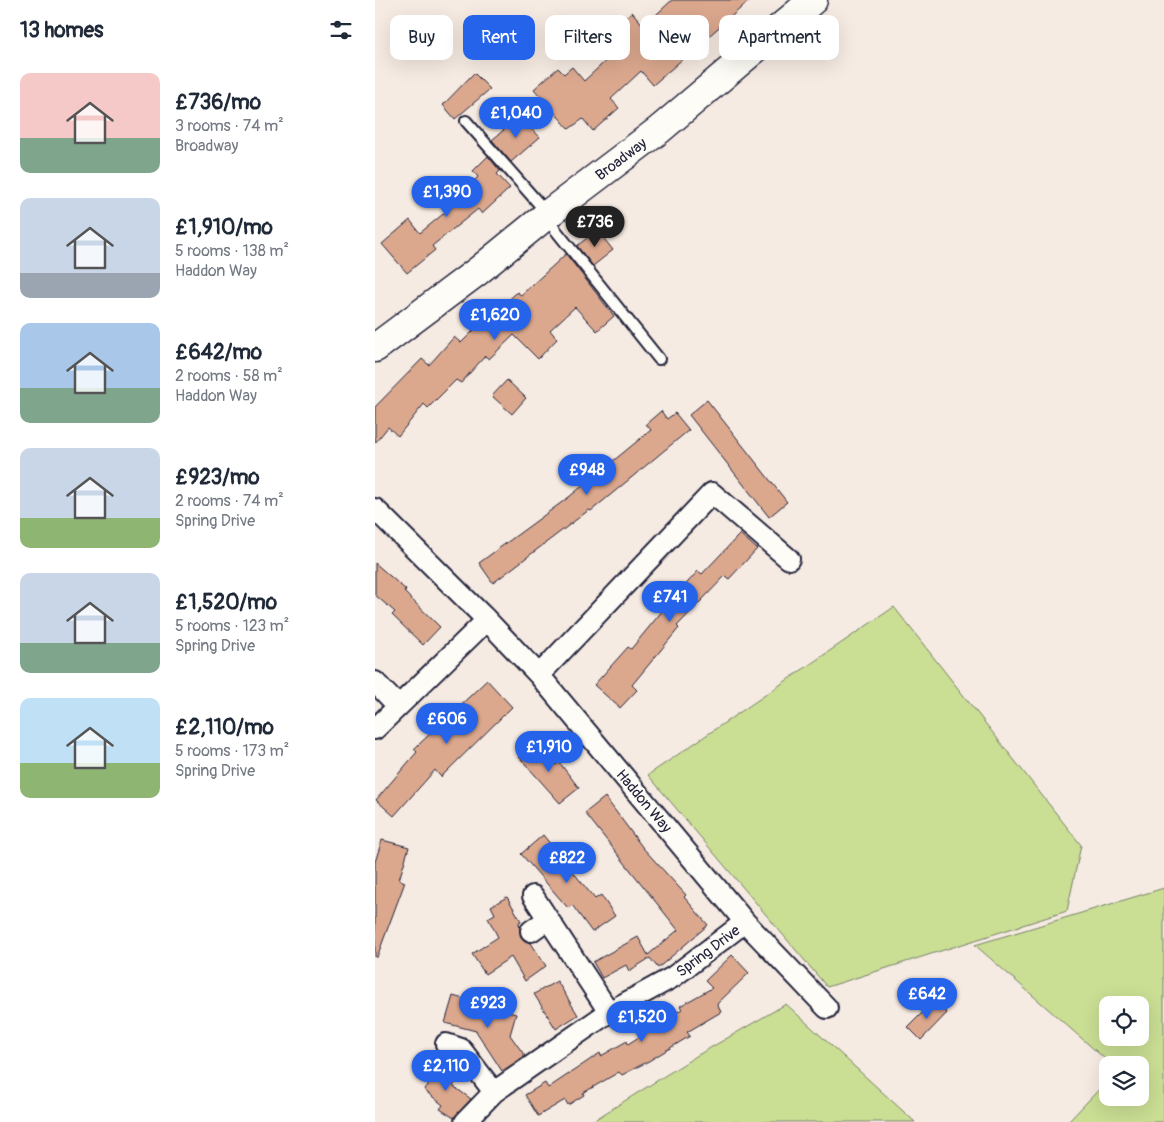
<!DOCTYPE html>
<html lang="en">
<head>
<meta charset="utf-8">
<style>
	:root { --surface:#fff; --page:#f2f2f3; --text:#1f2937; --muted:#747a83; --accent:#2563eb }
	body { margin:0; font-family:Pangolin,sans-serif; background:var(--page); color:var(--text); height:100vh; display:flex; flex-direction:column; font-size:19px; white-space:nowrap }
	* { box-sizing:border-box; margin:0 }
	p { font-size:16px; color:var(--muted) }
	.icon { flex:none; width:28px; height:28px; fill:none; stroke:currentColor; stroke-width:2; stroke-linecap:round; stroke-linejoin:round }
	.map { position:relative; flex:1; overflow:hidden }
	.drawer { display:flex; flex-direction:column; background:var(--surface); width:375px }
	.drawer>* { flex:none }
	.hud { position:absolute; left:15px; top:15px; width:475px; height:45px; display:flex; gap:10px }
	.fabs { position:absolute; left:724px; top:996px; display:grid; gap:10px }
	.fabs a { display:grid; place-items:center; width:50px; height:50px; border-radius:10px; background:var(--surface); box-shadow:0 5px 20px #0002; font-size:25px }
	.price { position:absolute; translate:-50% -42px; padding:0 11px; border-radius:18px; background:var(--accent); color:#fff; font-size:16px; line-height:32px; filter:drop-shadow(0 1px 2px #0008) }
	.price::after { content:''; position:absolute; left:50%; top:30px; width:15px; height:11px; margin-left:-8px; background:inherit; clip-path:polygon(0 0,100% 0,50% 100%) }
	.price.current { background:#222; color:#fff }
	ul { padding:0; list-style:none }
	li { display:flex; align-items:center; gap:15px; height:125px; padding:0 20px }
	li span { display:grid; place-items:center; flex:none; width:140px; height:100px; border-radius:10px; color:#555 }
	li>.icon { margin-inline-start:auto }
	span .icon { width:60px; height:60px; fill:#fffc; stroke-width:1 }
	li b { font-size:21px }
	h2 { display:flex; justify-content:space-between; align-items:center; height:60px; padding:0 20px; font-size:21px }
	.pill { padding:0 18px; border-radius:10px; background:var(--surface); box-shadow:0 5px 20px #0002; font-size:18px; line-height:45px }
	.pill.current { background:var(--accent); color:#fff }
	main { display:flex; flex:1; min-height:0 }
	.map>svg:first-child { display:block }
	.green { fill:#cade94; stroke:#768068; fill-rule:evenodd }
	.building { fill:#dba88e; stroke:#22223b }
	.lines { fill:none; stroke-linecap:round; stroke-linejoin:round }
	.lane-casing { stroke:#22223b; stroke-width:14 }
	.street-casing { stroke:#22223b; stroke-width:24 }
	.secondary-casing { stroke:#22223b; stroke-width:31 }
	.lane { stroke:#fdfcf7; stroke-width:10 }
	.street { stroke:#fdfcf7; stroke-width:20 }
	.secondary { stroke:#fdfcf7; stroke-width:28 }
	.labels { text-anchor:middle; stroke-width:4; stroke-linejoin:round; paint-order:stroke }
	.street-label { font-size:15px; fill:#22223b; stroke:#fdfcf7 }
</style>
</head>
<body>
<main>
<section class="drawer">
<h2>13 homes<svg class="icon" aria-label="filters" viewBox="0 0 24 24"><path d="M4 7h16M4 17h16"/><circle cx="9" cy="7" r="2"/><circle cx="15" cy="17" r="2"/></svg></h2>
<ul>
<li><span style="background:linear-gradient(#f6c9c9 65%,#7fa58c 0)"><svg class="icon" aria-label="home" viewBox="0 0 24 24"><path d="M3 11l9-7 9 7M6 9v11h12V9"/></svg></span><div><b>£736/mo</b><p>3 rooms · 74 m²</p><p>Broadway</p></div></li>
<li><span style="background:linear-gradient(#c9d6e8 75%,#9aa5b1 0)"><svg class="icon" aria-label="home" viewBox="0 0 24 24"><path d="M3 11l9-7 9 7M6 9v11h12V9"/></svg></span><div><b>£1,910/mo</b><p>5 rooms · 138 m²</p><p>Haddon Way</p></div></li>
<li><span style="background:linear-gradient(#a9c7e8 65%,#7fa58c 0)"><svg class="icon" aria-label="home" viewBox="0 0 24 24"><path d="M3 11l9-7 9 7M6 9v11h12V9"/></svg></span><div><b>£642/mo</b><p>2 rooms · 58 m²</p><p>Haddon Way</p></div></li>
<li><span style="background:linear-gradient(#c9d6e8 70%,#8fb573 0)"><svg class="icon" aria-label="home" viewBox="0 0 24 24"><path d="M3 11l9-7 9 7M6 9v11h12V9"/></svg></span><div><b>£923/mo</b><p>2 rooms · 74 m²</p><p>Spring Drive</p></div></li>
<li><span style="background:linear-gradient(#c9d6e8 70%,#7fa58c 0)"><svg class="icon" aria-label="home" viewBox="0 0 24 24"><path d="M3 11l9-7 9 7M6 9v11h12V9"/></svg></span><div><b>£1,520/mo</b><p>5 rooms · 123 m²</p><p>Spring Drive</p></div></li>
<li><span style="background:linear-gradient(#bfe0f5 65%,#8fb573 0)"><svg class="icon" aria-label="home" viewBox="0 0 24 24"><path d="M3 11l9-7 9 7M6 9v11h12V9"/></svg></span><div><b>£2,110/mo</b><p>5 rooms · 173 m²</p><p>Spring Drive</p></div></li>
</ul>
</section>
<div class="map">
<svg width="789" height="1122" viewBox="0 0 789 1122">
	<rect width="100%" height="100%" fill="#f6ebe2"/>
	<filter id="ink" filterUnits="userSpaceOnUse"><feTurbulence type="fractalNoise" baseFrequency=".02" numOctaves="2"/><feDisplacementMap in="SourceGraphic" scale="10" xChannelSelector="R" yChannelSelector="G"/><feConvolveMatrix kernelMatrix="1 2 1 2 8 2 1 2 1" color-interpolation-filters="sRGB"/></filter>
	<g filter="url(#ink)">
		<path class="green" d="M519 607 706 845 692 911 452 987 273 775Z
			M789 888V1122H693L732 1081V1098H765V1065H737L600 945ZM732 1005H765V1038H732Z
			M411 1004 540 1122H216L323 1055Z"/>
		<path class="building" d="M297 0H375L278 85 266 71 236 99 244 108 218 131 208 119 194 129 159 89 183 68 189 74 197 67 209 81 251 42 239 27 257 12 269 26Z
			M99 73 115 89 80 119 68 105Z
			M144 117 165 137 136 162 117 140Z
			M113 156 125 171 122 174 135 188 107 214 103 209 57 246 60 250 32 273 7 244 35 220 45 233 90 196 87 193 103 177 98 171Z
			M222 230 238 250 218 266 202 246Z
			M191 254 239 316 222 331 200 307 175 330 182 339 163 359 139 335 114 359 110 356 86 383 81 380 53 408 49 404 23 436 13 427 0 443V407L47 359 54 365 79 337 86 343 113 316 115 318 142 292 146 295Z
			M132 380 151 398 137 414 117 396Z
			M332 400 412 502 394 517 314 415Z
			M286 411 292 419 300 413 314 430 216 511 214 510 118 583 104 563 194 497 276 430 271 424Z
			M365 534 382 549 354 579 350 576 302 626 304 628 257 685 262 690 245 708 219 685 253 647 256 649 293 604 323 571 327 574Z
			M0 563 31 590 29 592 65 627 48 645 17 615 20 612 0 595Z
			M112 680 137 707 66 777 60 770 19 816 1 800 42 752 39 749Z
			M163 742 181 765 184 762 204 788 185 803 144 757Z
			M230 797 268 848 311 895 309 897 333 925 283 968 275 958 254 971 251 965 227 978 218 962 263 937 273 955 303 930 210 813Z
			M168 835 220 899 226 895 240 916 217 932 197 905 193 908 146 854Z
			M7 840 34 847 24 880 30 882 2 957H0V862Z
			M132 897 146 921 144 922 146 937 156 943 171 966 150 981 136 957 110 974 97 954 123 937 113 918 120 914 116 906Z
			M357 955 374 973 342 1004 346 1012 312 1032 315 1036 272 1062 247 1075 244 1072 208 1093 209 1095 193 1105 190 1100 163 1116 150 1095 170 1083 173 1088 225 1053 226 1056 252 1041 253 1044 307 1009 305 1006 337 988 330 981Z
			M182 981 203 1015 181 1029 159 994Z
			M78 996 141 1014 135 1035 150 1056 127 1071 101 1031 70 1023Z
			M559 1001 572 1013 546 1040 533 1027Z
			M60 1065 81 1082 78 1086 96 1099 79 1118 65 1109 68 1105 49 1090 56 1082 51 1077Z"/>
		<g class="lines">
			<defs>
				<path id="lane" d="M91 121 172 213
					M171 218 284 359"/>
				<path id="street" d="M0 509 108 616 164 675 370 922 452 1008
					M164 675 337 493 414 559
					M0 682 23 706
					M0 729 112 620
					M158 896 234 1012
					M156 931 173 919
					M71 1044 86 1049 119 1092
					M90 1122 119 1092 234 1012 298 977 370 922"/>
				<path id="secondary" d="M0 348 103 271 173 214 284 130 438 0"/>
			</defs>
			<use href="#lane" class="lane-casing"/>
			<use href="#street" class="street-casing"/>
			<use href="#secondary" class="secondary-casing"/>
			<use href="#lane" class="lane"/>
			<use href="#street" class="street"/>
			<use href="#secondary" class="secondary"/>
		</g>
	</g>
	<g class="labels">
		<g class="street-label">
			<text transform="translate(246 159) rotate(-37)" y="5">Broadway</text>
			<text transform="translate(269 801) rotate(50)" y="5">Haddon Way</text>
			<text transform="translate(333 951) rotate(-37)" y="5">Spring Drive</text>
		</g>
	</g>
</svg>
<div class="fabs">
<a><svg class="icon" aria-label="locate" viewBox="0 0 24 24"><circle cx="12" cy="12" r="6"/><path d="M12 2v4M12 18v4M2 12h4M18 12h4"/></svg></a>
<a><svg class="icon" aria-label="layers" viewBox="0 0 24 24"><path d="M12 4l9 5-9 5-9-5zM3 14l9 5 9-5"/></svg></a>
</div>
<b class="price" style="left:141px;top:139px">£1,040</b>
<b class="price" style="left:72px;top:218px">£1,390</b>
<b class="price current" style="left:220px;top:248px">£736</b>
<b class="price" style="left:120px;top:341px">£1,620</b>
<b class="price" style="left:212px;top:496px">£948</b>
<b class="price" style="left:295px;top:623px">£741</b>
<b class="price" style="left:72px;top:745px">£606</b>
<b class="price" style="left:174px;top:773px">£1,910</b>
<b class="price" style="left:192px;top:884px">£822</b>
<b class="price" style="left:552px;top:1020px">£642</b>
<b class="price" style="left:113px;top:1029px">£923</b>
<b class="price" style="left:267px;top:1043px">£1,520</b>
<b class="price" style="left:71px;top:1092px">£2,110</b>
<div class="hud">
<a class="pill">Buy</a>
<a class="pill current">Rent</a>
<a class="pill">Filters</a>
<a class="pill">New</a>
<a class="pill">Apartment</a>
</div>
</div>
</main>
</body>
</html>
